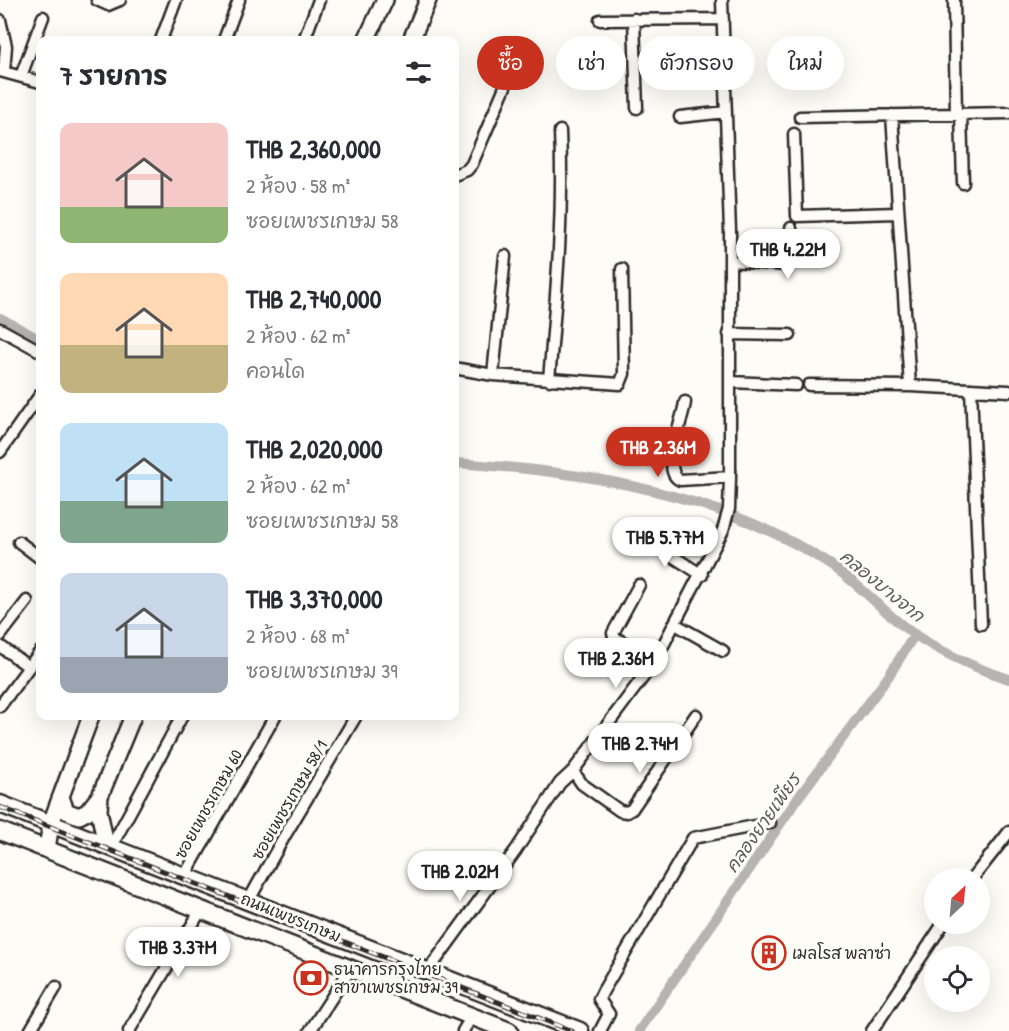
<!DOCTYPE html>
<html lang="th">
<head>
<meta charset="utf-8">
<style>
	:root { --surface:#fff; --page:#f2f2f3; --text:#2b2b33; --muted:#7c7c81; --accent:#c8321e }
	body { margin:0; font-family:"Patrick Hand","Playpen Sans Thai",sans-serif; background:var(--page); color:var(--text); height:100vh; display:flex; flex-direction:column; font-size:22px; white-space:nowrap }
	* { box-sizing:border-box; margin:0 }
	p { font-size:20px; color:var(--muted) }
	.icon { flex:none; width:33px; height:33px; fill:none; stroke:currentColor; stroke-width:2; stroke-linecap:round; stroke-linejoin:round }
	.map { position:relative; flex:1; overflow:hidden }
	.drawer { position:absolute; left:36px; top:36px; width:423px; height:684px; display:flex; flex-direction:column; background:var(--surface); border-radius:12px; box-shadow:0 6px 24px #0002 }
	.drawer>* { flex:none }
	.guide { position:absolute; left:477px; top:36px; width:441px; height:54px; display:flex; gap:12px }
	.needle { width:39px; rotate:26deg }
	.fabs { position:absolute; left:924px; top:868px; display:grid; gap:12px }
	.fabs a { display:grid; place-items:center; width:66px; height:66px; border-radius:50%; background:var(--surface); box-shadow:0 6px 24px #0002; font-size:30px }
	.price { position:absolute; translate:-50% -51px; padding:0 14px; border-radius:21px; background:#fff; color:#222; font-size:20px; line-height:39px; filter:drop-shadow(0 2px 3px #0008) }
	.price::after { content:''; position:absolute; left:50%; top:36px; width:18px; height:14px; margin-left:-9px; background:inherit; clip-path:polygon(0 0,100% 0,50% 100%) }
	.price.on { background:var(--accent); color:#fff }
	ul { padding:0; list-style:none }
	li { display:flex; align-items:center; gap:18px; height:150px; padding:0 24px }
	li span { display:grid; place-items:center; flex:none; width:168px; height:120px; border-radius:12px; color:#555 }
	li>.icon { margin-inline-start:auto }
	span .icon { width:72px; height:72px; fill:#fffc; stroke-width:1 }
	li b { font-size:26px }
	h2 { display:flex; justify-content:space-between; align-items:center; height:72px; padding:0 24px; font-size:26px }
	.chip { padding:0 21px; border-radius:27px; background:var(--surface); box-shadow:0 6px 24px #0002; font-size:21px; line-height:54px }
	.chip.on { background:var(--accent); color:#fff }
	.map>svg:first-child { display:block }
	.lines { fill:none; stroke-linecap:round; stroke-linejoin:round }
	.canal { stroke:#b5b4b1; stroke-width:10 }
	.minor-casing { stroke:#2b2b2b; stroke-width:15 }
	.secondary-casing { stroke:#2b2b2b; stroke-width:20 }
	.primary-casing { stroke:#2b2b2b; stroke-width:21 }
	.minor { stroke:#fdfcf7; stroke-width:10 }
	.secondary { stroke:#fdfcf7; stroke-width:15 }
	.primary { stroke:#fdfcf7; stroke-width:16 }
	.rail-casing { stroke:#2b2b2b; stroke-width:5 }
	.rail { stroke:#fdfcf7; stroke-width:3; stroke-dasharray:9; stroke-linecap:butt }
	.labels { text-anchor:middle; stroke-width:6; stroke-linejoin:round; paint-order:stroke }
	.street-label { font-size:16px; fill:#2b2b2b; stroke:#fdfcf7 }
	.poi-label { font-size:16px; fill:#2b2b2b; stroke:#fdfcf7; text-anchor:start }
	.water-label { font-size:18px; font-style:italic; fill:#5b5b5a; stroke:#fdfcf7 }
</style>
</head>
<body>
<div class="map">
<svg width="1009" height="1031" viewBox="0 0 1009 1031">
	<rect width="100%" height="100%" fill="#fdfcf7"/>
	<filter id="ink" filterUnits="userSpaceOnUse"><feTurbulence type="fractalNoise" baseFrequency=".0167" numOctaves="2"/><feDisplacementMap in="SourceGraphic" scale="12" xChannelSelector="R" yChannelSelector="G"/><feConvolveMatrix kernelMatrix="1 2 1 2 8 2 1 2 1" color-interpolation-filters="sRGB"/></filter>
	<g filter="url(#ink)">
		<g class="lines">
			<path class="canal" d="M0 318 40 340
				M454 463C584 471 721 493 831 565 861 585 885 614 915 635 943 653 977 669 1009 679
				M639 1031 798 798 888 677 915 634"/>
			<defs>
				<path id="minor" d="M97 0 108 5 120 0
					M954 0 956 114
					M634 19 637 108
					M0 20 6 46 4 72
					M600 20 723 19
					M161 40 176 0
					M224 40 239 0
					M304 40 319 0
					M0 71 40 82
					M21 76 43 17
					M961 114 963 183
					M892 115 910 386 1009 391
					M680 117 726 112
					M800 117 1009 113
					M794 134 797 216 897 213
					M454 175 467 170 472 164 522 47
					M730 261 789 265 791 228
					M0 329 40 351
					M729 334 790 335
					M454 368 493 375 620 384 624 374 622 269
					M493 375 505 256
					M549 380C556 297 564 215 560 131
					M730 382 796 385
					M809 385 910 386
					M971 389 981 624
					M685 402C683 421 660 471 680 480L730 477
					M0 452 40 395
					M644 538 702 575
					M19 542 40 558
					M639 585 613 633 614 637 655 661
					M675 624 723 651
					M0 636 27 601
					M0 646 29 667
					M0 706 40 652
					M573 771 582 784 620 811 627 812 632 809 696 715
					M111 847 182 716
					M185 875 275 716
					M972 879 1009 832
					M249 900 284 837 356 716
					M428 971 516 850 560 783 573 771 655 661 723 530 729 509 730 477V232L722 0
					M30 1031 56 987
					M129 1031 201 910
					M310 1031 351 968
					M463 1031 472 1016
					M600 1031 609 1014 599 999 603 991 693 838 770 823
					M872 1031 943 924"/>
				<path id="secondary" d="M366 40 385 0
					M411 40 428 0
					M61 797 66 811 79 816 87 812 100 796
					M106 845 99 811 100 796 133 716
					M47 849 51 823 91 716"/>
				<path id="primary" d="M0 804 580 1031
					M0 831 509 1031"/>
			</defs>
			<use href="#minor" class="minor-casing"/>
			<use href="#secondary" class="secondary-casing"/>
			<use href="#primary" class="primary-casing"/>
			<use href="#minor" class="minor"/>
			<use href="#secondary" class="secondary"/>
			<use href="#primary" class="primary"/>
			<defs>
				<path id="rail" d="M0 807 572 1031"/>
			</defs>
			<use href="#rail" class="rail-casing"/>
			<use href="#rail" class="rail"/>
		</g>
	</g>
	<defs>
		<symbol id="building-ring" viewBox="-11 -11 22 22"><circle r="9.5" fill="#fdfcf7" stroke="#c8321e" stroke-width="1.5"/><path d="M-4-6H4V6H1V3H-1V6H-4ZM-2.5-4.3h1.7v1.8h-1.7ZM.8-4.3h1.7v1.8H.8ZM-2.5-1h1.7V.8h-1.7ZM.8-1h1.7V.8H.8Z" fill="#c8321e"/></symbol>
		<symbol id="bank-ring" viewBox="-11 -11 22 22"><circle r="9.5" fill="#fdfcf7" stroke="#c8321e" stroke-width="1.5"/><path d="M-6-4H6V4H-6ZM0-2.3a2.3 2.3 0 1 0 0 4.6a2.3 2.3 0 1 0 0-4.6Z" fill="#c8321e"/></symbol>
	</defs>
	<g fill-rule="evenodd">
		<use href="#building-ring" x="750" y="934" width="38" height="38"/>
		<use href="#bank-ring" x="292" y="959" width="38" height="38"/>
	</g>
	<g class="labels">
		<g class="street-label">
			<text transform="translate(289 800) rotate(-60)" y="6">ซอยเพชรเกษม 58/1</text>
			<text transform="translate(208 804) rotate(-61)" y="6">ซอยเพชรเกษม 60</text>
			<text transform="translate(291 917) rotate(22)" y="6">ถนนเพชรเกษม</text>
		</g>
		<g class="poi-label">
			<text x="792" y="959">เมลโรส พลาซ่า</text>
			<text x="334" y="975">ธนาคารกรุงไทย<tspan x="334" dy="18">สาขาเพชรเกษม 39</tspan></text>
		</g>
		<g class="water-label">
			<text transform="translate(882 586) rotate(39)" y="6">คลองบางจาก</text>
			<text transform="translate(763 823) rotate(-55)" y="6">คลองยายเพียร</text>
		</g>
	</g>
</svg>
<div class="fabs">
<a><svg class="needle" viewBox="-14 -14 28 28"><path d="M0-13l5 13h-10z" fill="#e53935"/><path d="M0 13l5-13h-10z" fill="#7c7c81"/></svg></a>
<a><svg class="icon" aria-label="locate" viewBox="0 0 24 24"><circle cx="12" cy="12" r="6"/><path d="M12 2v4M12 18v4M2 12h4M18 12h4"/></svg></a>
</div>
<b class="price" style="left:788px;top:280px">THB 4.22M</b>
<b class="price on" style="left:658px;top:478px">THB 2.36M</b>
<b class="price" style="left:665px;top:568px">THB 5.77M</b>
<b class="price" style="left:616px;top:689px">THB 2.36M</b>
<b class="price" style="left:640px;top:774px">THB 2.74M</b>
<b class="price" style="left:460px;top:902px">THB 2.02M</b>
<b class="price" style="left:178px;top:978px">THB 3.37M</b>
<div class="guide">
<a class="chip on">ซื้อ</a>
<a class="chip">เช่า</a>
<a class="chip">ตัวกรอง</a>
<a class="chip">ใหม่</a>
</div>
<section class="drawer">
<h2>7 รายการ<svg class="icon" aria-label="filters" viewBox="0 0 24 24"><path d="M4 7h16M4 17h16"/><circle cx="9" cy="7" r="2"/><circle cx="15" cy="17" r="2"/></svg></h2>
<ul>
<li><span style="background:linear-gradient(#f6c9c9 70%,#8fb573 0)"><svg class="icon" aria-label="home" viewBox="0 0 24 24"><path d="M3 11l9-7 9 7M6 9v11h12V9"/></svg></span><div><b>THB 2,360,000</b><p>2 ห้อง · 58 m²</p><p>ซอยเพชรเกษม 58</p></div></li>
<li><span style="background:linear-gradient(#ffd9b3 60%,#c2b280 0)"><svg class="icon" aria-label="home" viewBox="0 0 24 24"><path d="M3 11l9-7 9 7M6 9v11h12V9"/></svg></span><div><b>THB 2,740,000</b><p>2 ห้อง · 62 m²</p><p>คอนโด</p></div></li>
<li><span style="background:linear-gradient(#bfe0f5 65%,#7fa58c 0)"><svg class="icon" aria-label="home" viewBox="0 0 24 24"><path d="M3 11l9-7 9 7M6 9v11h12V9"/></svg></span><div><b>THB 2,020,000</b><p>2 ห้อง · 62 m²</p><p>ซอยเพชรเกษม 58</p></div></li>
<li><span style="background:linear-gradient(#c9d6e8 70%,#9aa5b1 0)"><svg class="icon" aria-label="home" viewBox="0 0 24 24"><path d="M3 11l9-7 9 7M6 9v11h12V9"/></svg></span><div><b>THB 3,370,000</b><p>2 ห้อง · 68 m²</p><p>ซอยเพชรเกษม 39</p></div></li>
</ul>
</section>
</div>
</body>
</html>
